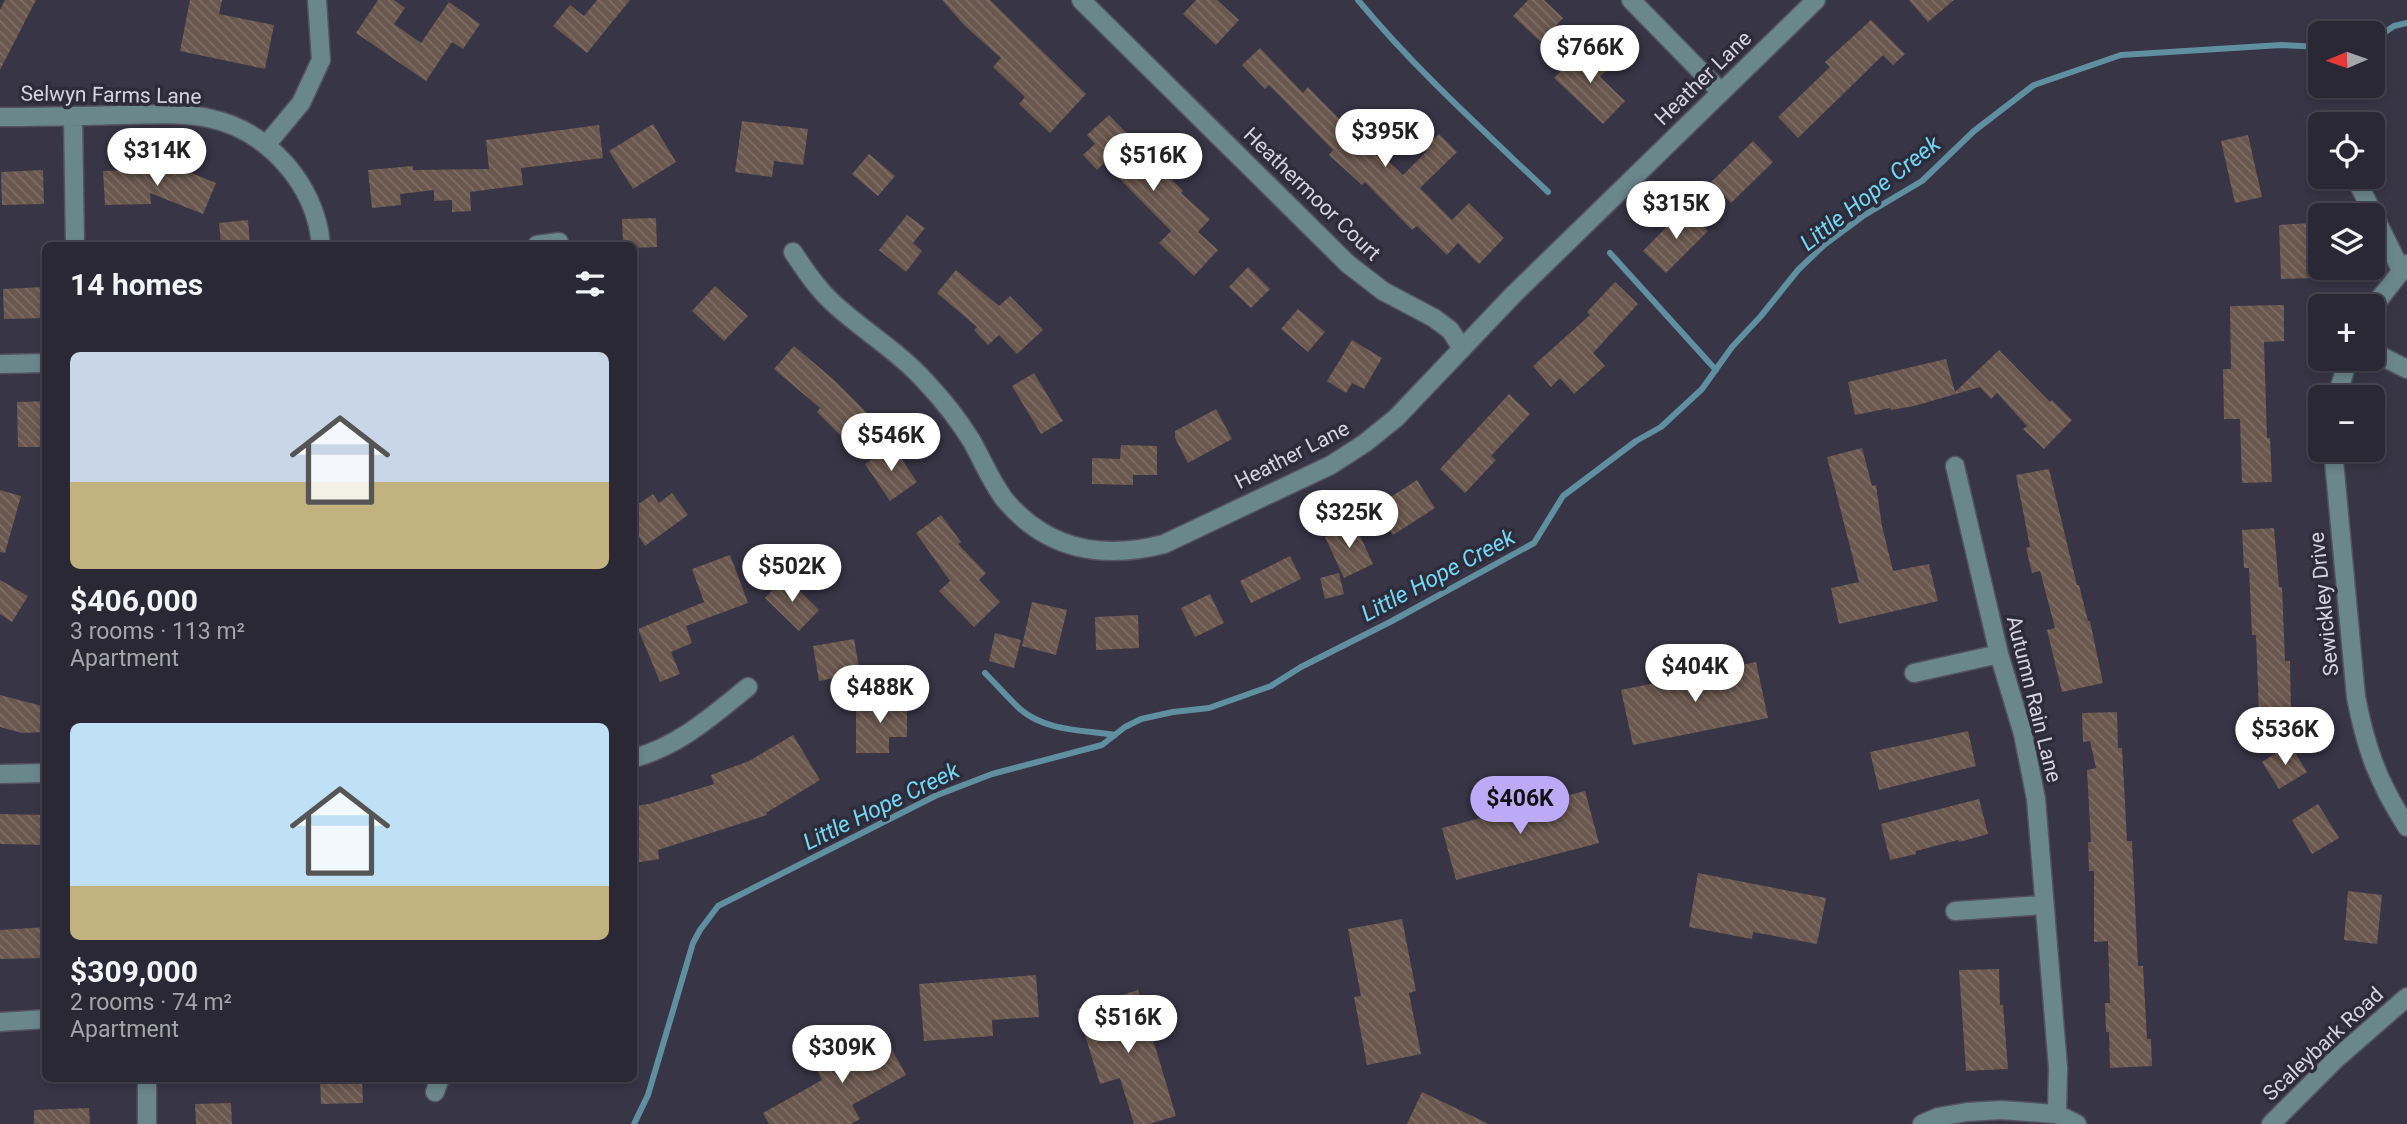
<!DOCTYPE html>
<html lang="en">
<head>
<meta charset="utf-8">
<style>
	:root { --surface:#2a2834; --page:#363440; --text:#f1f3f6; --muted:#a5a6ac; --line:#46444f; --accent:#bcaaf6 }
	body { margin:0; font-family:Roboto,sans-serif; background:var(--page); color:var(--text); height:100vh; display:flex; flex-direction:column; font-size:26px; white-space:nowrap }
	* { box-sizing:border-box; margin:0 }
	p { font-size:23px; color:var(--muted) }
	.icon { flex:none; width:38px; height:38px; fill:none; stroke:currentColor; stroke-width:2; stroke-linecap:round; stroke-linejoin:round }
	.map { position:relative; flex:1; overflow:hidden }
	.panel { position:absolute; left:42px; top:242px; width:595px; height:840px; display:flex; flex-direction:column; background:var(--surface); border-radius:10px; box-shadow:0 4px 10px #0003,0 0 0 2px var(--line) }
	.panel>* { flex:none }
	.needle { width:46px; rotate:268deg }
	.tools { position:absolute; left:2308px; top:21px; display:grid; gap:14px }
	.tools a { display:grid; place-items:center; width:77px; height:77px; border-radius:10px; background:var(--surface); box-shadow:0 4px 10px #0003,0 0 0 2px var(--line); font-size:35px }
	.price { position:absolute; translate:-50% -60px; padding:0 16px; border-radius:24px; background:#fff; color:#222; font-size:23px; line-height:46px; filter:drop-shadow(0 2px 4px #0008) }
	.price::after { content:''; position:absolute; left:50%; top:42px; width:21px; height:16px; margin-left:-10px; background:inherit; clip-path:polygon(0 0,100% 0,50% 100%) }
	.price.on { background:var(--accent); color:#111 }
	ul { padding:0; list-style:none }
	li { display:grid; align-content:center; gap:14px; height:371px; padding:0 28px }
	li span { display:grid; place-items:center; height:217px; border-radius:10px; color:#555 }
	li>.icon { margin-inline-start:auto }
	span .icon { width:126px; height:126px; fill:#fffc; stroke-width:1 }
	li b { font-size:30px }
	h2 { display:flex; justify-content:space-between; align-items:center; height:84px; padding:0 28px; font-size:30px }
	.map>svg:first-child { display:block }
	.lines { fill:none; stroke-linecap:round; stroke-linejoin:round }
	.stream { stroke:#608f9f; stroke-width:6 }
	.building { fill:url(#building-back-hatch) }
	.minor-casing { stroke:#545161; stroke-width:21 }
	.minor { stroke:#6a878b; stroke-width:18 }
	.labels { text-anchor:middle; stroke-width:7; stroke-linejoin:round; paint-order:stroke }
	.street-label { font-size:21px; fill:#d5d3de; stroke:#2e2b3b }
	.water-label { font-size:23px; font-style:italic; fill:#71d9f4; stroke:#2e2b3b }
</style>
</head>
<body>
<div class="map">
<svg width="2407" height="1124" viewBox="0 0 2407 1124">
	<defs>
		<pattern id="building-back-hatch" width="6" height="6" patternUnits="userSpaceOnUse" patternTransform="scale(1.75)"><rect width="6" height="6" fill="#6a574e"/><path d="M-1 5l2 2M0 0l6 6M5-1l2 2" fill="none" stroke="#7e6e67"/></pattern>
	</defs>
	<rect width="100%" height="100%" fill="#383546"/>
	<g class="lines">
		<path class="stream" d="M1358 0C1416 70 1483 130 1548 192
			M2373 40 2394 26 2407 23
			M1610 253 1716 370
			M985 673C997 685 1008 698 1020 709 1045 731 1083 730 1115 735
			M634 1124 648 1095 693 943 700 930 718 906 935 796 992 774 1102 745 1125 727 1141 719 1173 712 1209 708 1271 686 1301 667 1392 621 1534 543 1563 496 1636 441 1661 427 1702 389 1732 347 1761 316 1798 270 1824 245 1863 216 1922 181 1974 131 2034 85 2121 55 2281 45 2320 47"/>
	</g>
	<path class="building" d="M5 0H36L0 70V10Z
		M190 0H222L219 14 274 25 265 69 180 51Z
		M378 0H394L405 8 394 24 421 43 449 2 480 24 463 49 452 42 426 81 356 33Z
		M597 0H630L587 53 553 26 570 5 584 16Z
		M942 0H990L1086 94 1050 133 1019 104 1025 97 993 67 1001 58 965 26Z
		M1196 0H1217L1239 20 1216 45 1183 14Z
		M1528 0H1544L1563 18 1541 42 1513 16Z
		M1909 0H1954L1928 22Z
		M1871 20 1905 54 1893 65 1883 55 1798 138 1778 117 1830 67 1825 62Z
		M1585 46 1608 68 1600 77 1625 101 1603 124 1554 78Z
		M1260 48 1303 93 1308 87 1351 131 1353 128 1403 175 1426 152 1423 149 1439 134 1457 152 1420 188 1452 220 1469 203 1504 238 1479 264 1458 243 1447 255 1417 226 1412 230 1365 182 1362 185 1329 155 1333 150 1269 85 1265 89 1242 65Z
		M1109 115 1183 191 1181 193 1210 219 1198 232 1218 250 1194 276 1159 243 1171 231 1104 163 1097 170 1083 155 1095 144 1087 135Z
		M742 121 808 129 803 165 774 161 772 177 735 172Z
		M653 124 676 162 633 189 609 151Z
		M599 125 603 158 521 168 523 185 470 192 471 211 452 212V200L434 201V190L400 194 401 205 372 208 368 170 413 166V170L489 169 486 140Z
		M2248 135 2262 197 2235 203 2221 141Z
		M1753 141 1773 162 1731 203 1711 182Z
		M869 154 895 176 878 196 852 174Z
		M179 168 216 183 203 214 150 193 151 204 105 205 103 171Z
		M43 170 44 204 2 205 1 172Z
		M1685 208 1708 231 1666 273 1643 251Z
		M907 215 925 228 913 243 922 251 906 272 879 250Z
		M656 218 657 247 634 248V245H623L622 219Z
		M248 220 250 245H221L219 223Z
		M2312 223 2314 278 2281 279 2279 225Z
		M1248 267 1270 289 1251 308 1229 287Z
		M956 270 999 306 1010 296 1043 330 1017 354 999 335 988 345 974 330 977 327 937 293Z
		M1615 282 1638 304 1593 353 1605 366 1574 394 1560 378 1551 387 1533 366 1590 315 1587 312Z
		M715 286 748 316 724 341 692 311Z
		M45 287 46 318 4 319 3 289Z
		M2284 305V341L2264 342 2267 438H2270L2272 482 2242 483 2240 419H2224L2223 369H2231L2230 306Z
		M1298 309 1325 332 1308 352 1281 329Z
		M1352 340 1382 358 1364 389 1352 383 1346 393 1327 381Z
		M794 346 834 380 875 421 851 446 817 412 820 408 774 369Z
		M1999 350 2050 402 2052 400 2072 420 2044 449 2023 429 2027 426 1997 393 1991 399 1980 387 1914 406 1891 410 1890 408 1855 415 1848 382 1946 359 1955 392Z
		M1034 373 1063 421 1041 434 1012 386Z
		M1509 394 1530 414 1491 456 1496 460 1465 493 1440 469Z
		M46 401V447H18L17 402Z
		M1216 409 1232 439 1188 463 1175 438V431Z
		M892 445 917 482 890 501 865 464Z
		M1121 445 1157 446V475H1133V485L1092 484V458L1120 459Z
		M1862 448 1872 486 1876 485 1882 526 1893 571 1929 564 1938 601 1839 624 1831 588 1859 582 1827 457Z
		M2049 469 2077 585H2079L2088 621H2090L2103 683 2062 692 2047 630 2055 628 2040 571 2032 573 2026 548 2030 547 2016 475Z
		M1417 480 1435 508 1393 535 1375 507Z
		M0 490 21 496 5 553 0 552Z
		M672 493 688 515 645 546 634 529V507L653 494 659 503Z
		M941 515 961 542 958 544 986 573 979 580 1000 602 974 627 939 591 950 581 916 533Z
		M1354 523 1373 564 1344 578 1325 537Z
		M2274 528 2279 587H2282L2285 661H2290L2291 713 2259 714 2256 635H2252L2249 568H2244L2242 530Z
		M730 555 748 603 686 626 692 643 671 652 680 674 660 682 638 629 704 602 692 569Z
		M1290 556 1301 579 1251 603 1240 581Z
		M1339 573 1344 594 1325 599 1320 578Z
		M785 577 819 610 799 631 765 598Z
		M0 580 28 596 12 622 0 614Z
		M1210 594 1224 623 1195 637 1181 608Z
		M1032 602 1067 610 1056 655 1022 646Z
		M1138 615 1139 648 1096 650 1095 617Z
		M995 633 1021 640 1014 668 989 661Z
		M854 639 860 673 819 681 813 646Z
		M1756 662 1768 718 1633 745 1621 690Z
		M0 695 46 707V732L22 733 0 727Z
		M907 700V737H889V753H856V701Z
		M2117 712 2118 748H2122L2127 841H2132L2138 966H2143L2147 1039H2151L2152 1066 2110 1068 2109 1032H2106L2105 1003H2110L2108 941 2094 942V871H2089L2088 842H2091L2087 770 2096 768 2090 741 2083 742 2082 713Z
		M1968 731 1976 766 1879 790 1870 752Z
		M793 735 820 780 766 813 767 815 658 850 659 859 634 863V806L649 804 714 784 711 775 749 761Z
		M2290 744 2307 772 2279 789 2262 762Z
		M1585 791 1599 843 1456 880 1442 828Z
		M1979 799 1988 834 1959 842 1958 840 1916 851V854L1890 860 1881 824Z
		M2318 804 2339 838 2312 854 2292 820Z
		M0 814 46 815V845L0 844Z
		M1698 873 1826 898 1817 944 1753 932 1752 939 1689 927Z
		M2348 891 2382 895 2377 944 2344 940Z
		M1402 919 1416 991 1409 993 1421 1054 1367 1065 1354 997 1361 996 1348 929Z
		M46 927V958L0 959V930Z
		M1999 969 2000 1005H2003L2008 1069 1966 1071 1959 970Z
		M1036 975 1039 1017 992 1020 993 1036 924 1041 919 984Z
		M1138 990 1176 1116 1149 1124H1134L1120 1078 1100 1084 1077 1009Z
		M881 1030 906 1075 852 1105 860 1119 851 1124H769L763 1113 822 1080 815 1066Z
		M320 1078 362 1080 363 1103 321 1104Z
		M1422 1092 1489 1124H1407Z
		M231 1103 232 1124H196L195 1104Z
		M89 1108 90 1124H34V1110Z"/>
	<g class="lines">
		<defs>
			<path id="minor" d="M1081 0 1348 264 1383 291 1434 318 1450 330 1462 348
				M1631 0 1721 92
				M73 116 75 245
				M0 117C41 117 82 116 123 115 151 115 180 112 208 118 268 130 316 185 321 245
				M266 145 301 103 321 60 317 0
				M2355 177 2401 270
				M537 245 559 242
				M793 252C805 270 816 287 832 302 862 330 898 351 925 381 942 399 958 419 971 440 982 459 991 482 1005 500 1047 550 1103 560 1164 544L1331 465 1365 443 1396 418 1514 294 1816 0
				M2373 307 2407 264
				M2373 352 2407 369
				M0 364 46 363
				M2337 397 2348 359
				M2333 450 2356 697C2366 749 2378 782 2407 827
				M1955 466 1999 654 2023 734 2036 799 2058 1068 2057 1114
				M1914 673 1999 654
				M634 758C679 746 712 716 748 687
				M0 774 46 773
				M1955 911 2043 905
				M0 1022 46 1019
				M147 1078V1124
				M435 1092 440 1078
				M1922 1124 1938 1117 1967 1112 2001 1110 2057 1114 2077 1124
				M2271 1124 2336 1059 2407 997"/>
		</defs>
		<use href="#minor" class="minor-casing"/>
		<use href="#minor" class="minor"/>
	</g>
	<g class="labels">
		<g class="street-label">
			<text transform="translate(1703 78) rotate(-44)" y="7">Heather Lane</text>
			<text transform="translate(111 95) rotate(1)" y="7">Selwyn Farms Lane</text>
			<text transform="translate(1312 194) rotate(44)" y="7">Heathermoor Court</text>
			<text transform="translate(1292 455) rotate(-27)" y="7">Heather Lane</text>
			<text transform="translate(2324 604) rotate(-96)" y="7">Sewickley Drive</text>
			<text transform="translate(2034 699) rotate(76)" y="7">Autumn Rain Lane</text>
			<text transform="translate(2323 1044) rotate(-43)" y="7">Scaleybark Road</text>
		</g>
		<g class="water-label">
			<text transform="translate(1870 193) rotate(-38)" y="8">Little Hope Creek</text>
			<text transform="translate(1438 575) rotate(-28)" y="8">Little Hope Creek</text>
			<text transform="translate(881 806) rotate(-26)" y="8">Little Hope Creek</text>
		</g>
	</g>
</svg>
<div class="tools">
<a><svg class="needle" viewBox="-14 -14 28 28"><path d="M0-13l5 13h-10z" fill="#e53935"/><path d="M0 13l5-13h-10z" fill="#a5a6ac"/></svg></a>
<a><svg class="icon" aria-label="locate" viewBox="0 0 24 24"><circle cx="12" cy="12" r="6"/><path d="M12 2v4M12 18v4M2 12h4M18 12h4"/></svg></a>
<a><svg class="icon" aria-label="layers" viewBox="0 0 24 24"><path d="M12 4l9 5-9 5-9-5zM3 14l9 5 9-5"/></svg></a>
<a>+</a>
<a>−</a>
</div>
<b class="price" style="left:1590px;top:85px">$766K</b>
<b class="price" style="left:1385px;top:169px">$395K</b>
<b class="price" style="left:157px;top:188px">$314K</b>
<b class="price" style="left:1153px;top:193px">$516K</b>
<b class="price" style="left:1676px;top:241px">$315K</b>
<b class="price" style="left:891px;top:473px">$546K</b>
<b class="price" style="left:1349px;top:550px">$325K</b>
<b class="price" style="left:792px;top:604px">$502K</b>
<b class="price" style="left:1695px;top:704px">$404K</b>
<b class="price" style="left:880px;top:725px">$488K</b>
<b class="price" style="left:2285px;top:767px">$536K</b>
<b class="price on" style="left:1520px;top:836px">$406K</b>
<b class="price" style="left:1128px;top:1055px">$516K</b>
<b class="price" style="left:842px;top:1085px">$309K</b>
<section class="panel">
<h2>14 homes<svg class="icon" aria-label="filters" viewBox="0 0 24 24"><path d="M4 7h16M4 17h16"/><circle cx="9" cy="7" r="2"/><circle cx="15" cy="17" r="2"/></svg></h2>
<ul>
<li><span style="background:linear-gradient(#c9d6e8 60%,#c2b280 0)"><svg class="icon" aria-label="home" viewBox="0 0 24 24"><path d="M3 11l9-7 9 7M6 9v11h12V9"/></svg></span><div><b>$406,000</b><p>3 rooms · 113 m²</p><p>Apartment</p></div></li>
<li><span style="background:linear-gradient(#bfe0f5 75%,#c2b280 0)"><svg class="icon" aria-label="home" viewBox="0 0 24 24"><path d="M3 11l9-7 9 7M6 9v11h12V9"/></svg></span><div><b>$309,000</b><p>2 rooms · 74 m²</p><p>Apartment</p></div></li>
</ul>
</section>
</div>
</body>
</html>
